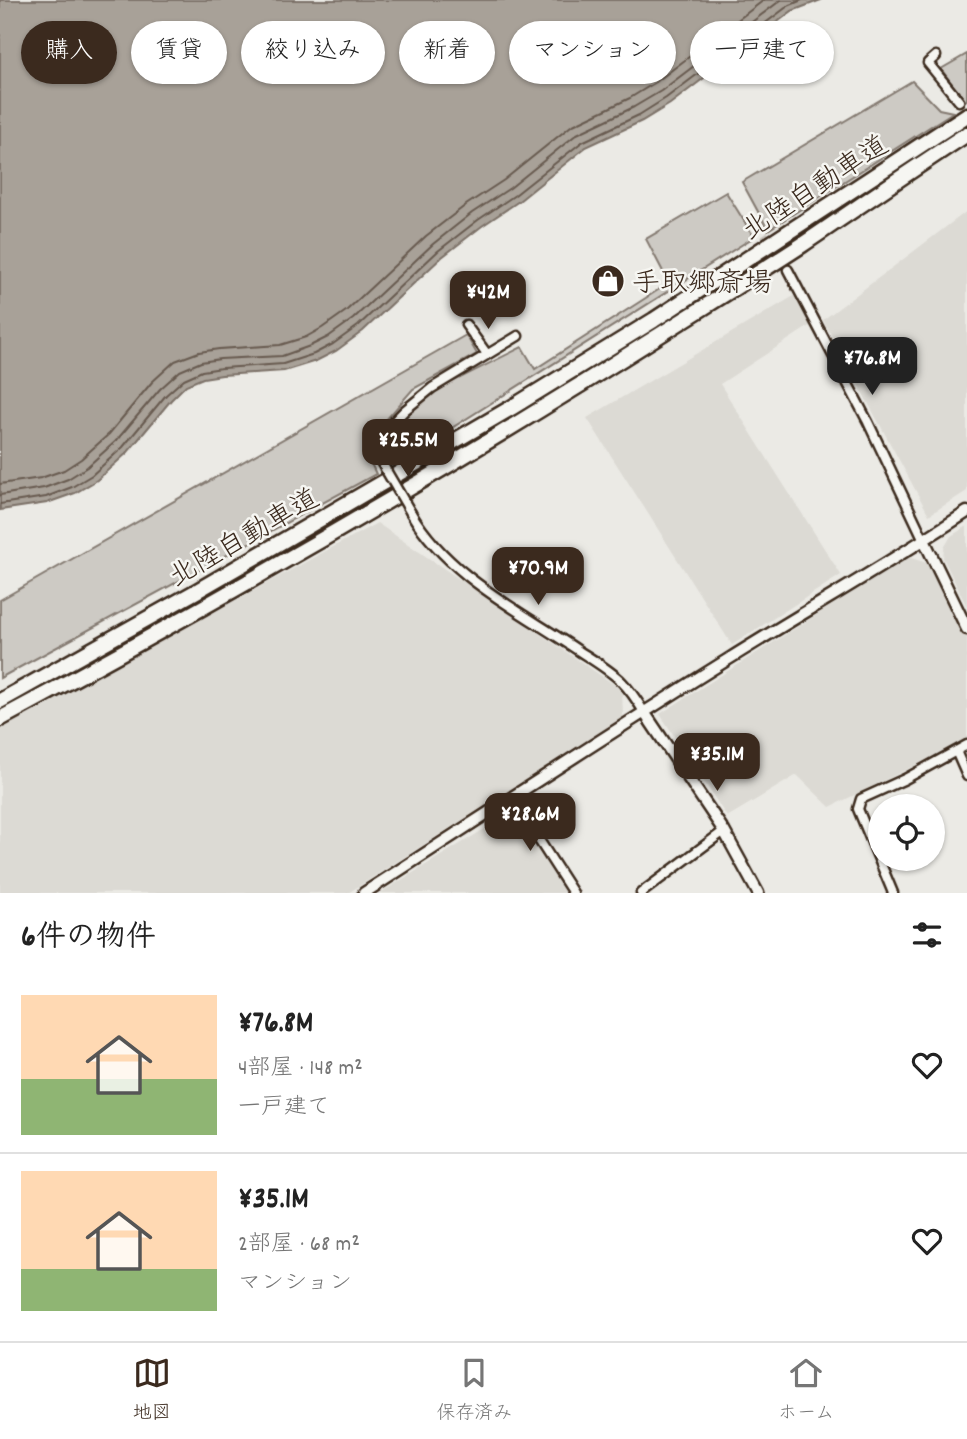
<!DOCTYPE html>
<html lang="ja">
<head>
<meta charset="utf-8">
<style>
	:root { --surface:#fff; --page:#f2f2f2; --text:#222; --muted:#767676; --line:#e0e0e0; --accent:#3b2a1e }
	body { margin:0; font-family:Dekko,"Klee One",sans-serif; background:var(--page); color:var(--text); height:100vh; display:flex; flex-direction:column; font-size:26px; white-space:nowrap }
	* { box-sizing:border-box; margin:0 }
	p { font-size:23px; color:var(--muted) }
	.icon { flex:none; width:38px; height:38px; fill:none; stroke:currentColor; stroke-width:2; stroke-linecap:round; stroke-linejoin:round }
	.map { position:relative; height:893px; overflow:hidden }
	.drawer { display:flex; flex-direction:column; background:var(--surface); flex:1 }
	.drawer>* { flex:none }
	.hud { position:absolute; left:21px; top:21px; width:926px; height:63px; display:flex; gap:14px }
	.tools { position:absolute; left:868px; top:794px; display:grid; gap:14px }
	.tools a { display:grid; place-items:center; width:77px; height:77px; border-radius:50%; background:var(--surface); box-shadow:0 2px 5px #0004; font-size:35px }
	.price { position:absolute; translate:-50% -60px; padding:0 16px; border-radius:14px; background:var(--accent); color:#fff; font-size:23px; line-height:46px; filter:drop-shadow(0 2px 4px #0008) }
	.price::after { content:''; position:absolute; left:50%; top:42px; width:21px; height:16px; margin-left:-10px; background:inherit; clip-path:polygon(0 0,100% 0,50% 100%) }
	.price.current { background:#222; color:#fff }
	ul { padding:0; list-style:none }
	li { display:flex; align-items:center; gap:21px; height:175px; padding:0 21px }
	li+li { border-top:2px solid var(--line) }
	li span { display:grid; place-items:center; flex:none; width:196px; height:140px; border-radius:0px; color:#555 }
	li>.icon { margin-inline-start:auto }
	span .icon { width:84px; height:84px; fill:#fffc; stroke-width:1 }
	li b { font-size:30px }
	h2 { display:flex; justify-content:space-between; align-items:center; height:84px; padding:0 21px; font-size:30px }
	.tag { padding:0 24px; border-radius:32px; background:var(--surface); box-shadow:0 2px 5px #0004; font-size:24px; line-height:63px }
	.tag.current { background:var(--accent); color:#fff }
	.menu { display:flex; justify-content:space-around; align-items:center; height:98px; border-top:2px solid var(--line); background:var(--surface); font-size:19px; color:var(--muted) }
	.menu a { display:grid; justify-items:center; gap:4px }
	.menu .current { color:var(--accent) }
	.map>svg:first-child { display:block }
	.built { fill:#dcdad4 }
	.green { fill:#cdcac4; stroke:#847a71; stroke-width:2 }
	.water { fill:#a8a198; stroke:#7c7167; stroke-width:2 }
	.lines { fill:none; stroke-linecap:round; stroke-linejoin:round }
	.shore { stroke:#675a4f; stroke-width:2 }
	.minor-tunnel { stroke:#c8c4bd; stroke-width:8; stroke-dasharray:8 4; stroke-linecap:butt }
	.minor-casing { stroke:#3b2a1e; stroke-width:13 }
	.tertiary-casing { stroke:#3b2a1e; stroke-width:15 }
	.motorway-casing { stroke:#3b2a1e; stroke-width:19 }
	.minor { stroke:#f6f6f2; stroke-width:8 }
	.tertiary { stroke:#f6f6f2; stroke-width:10 }
	.motorway { stroke:#f6f6f2; stroke-width:14 }
	.minor-bridge-casing { stroke:#3b2a1e; stroke-width:13; stroke-linecap:butt }
	.minor-bridge { stroke:#f6f6f2; stroke-width:8 }
	.labels { text-anchor:middle; stroke-width:5; stroke-linejoin:round; paint-order:stroke }
	.street-label { font-size:28px; fill:#3b2a1e; stroke:#f6f6f2 }
	.poi-label { font-size:28px; fill:#3b2a1e; stroke:#f6f6f2; text-anchor:start }
</style>
</head>
<body>
<div class="map">
<svg width="967" height="893" viewBox="0 0 967 893">
	<rect width="100%" height="100%" fill="#ebeae5"/>
	<filter id="ink" filterUnits="userSpaceOnUse"><feTurbulence type="fractalNoise" baseFrequency=".0143" numOctaves="2"/><feDisplacementMap in="SourceGraphic" scale="14" xChannelSelector="R" yChannelSelector="G"/><feConvolveMatrix kernelMatrix="1 2 1 2 8 2 1 2 1" color-interpolation-filters="sRGB"/></filter>
	<g filter="url(#ink)">
		<path class="built" d="M967 211V491L929 515 823 320Z
			M794 296 811 325 720 384 841 575 732 645 587 418Z
			M377 523 622 690 623 717 348 893H0V729Z
			M967 526V607L943 558 944 548 951 536Z
			M908 557 930 564 967 637V740L830 807 797 775 727 817 660 714Z
			M514 811 568 893H380Z"/>
		<path class="green" d="M967 54V100L965 101 941 69Z
			M912 81 939 109 953 112 768 230 742 182Z
			M726 192 754 237 390 467 383 456 382 445 388 432 434 391 522 347 535 369 669 283 646 239Z
			M466 335 477 354 413 389 378 429 367 455 376 474 0 678V600Z"/>
		<path class="water" d="M0 0H821L792 11 670 104 642 121 586 147 519 201 482 226 442 257 363 331 336 351 316 361 284 371 222 375 203 378 186 385 171 400 128 452 97 480 75 493 47 503 0 510Z"/>
		<g class="lines">
			<path class="shore" d="M0 484 41 478 64 470 81 459 109 434 152 382 175 361 199 352 219 349 280 345 306 337 322 328 346 311 426 236 466 205 504 180 571 126 630 98 656 82 764 0
				M0 495 44 488 68 479 87 467 116 441 160 389 180 371 201 362 220 359 282 356 310 346 328 337 353 319 433 244 472 213 510 188 577 134 634 107 661 91 781 0
				M0 504 46 497 72 487 92 475 123 447 166 395 184 379 202 371 222 368 283 364 314 354 333 344 358 326 438 251 478 220 515 195 582 142 639 115 666 98 788 6 802 0"/>
			<path class="minor-tunnel" d="M764 234 782 262"/>
			<defs>
				<path id="minor" d="M936 56 928 63 959 101
					M788 270 868 422 924 540
					M466 325 487 354
					M380 460 376 450 379 437 405 410 432 388 518 336
					M411 513C449 577 519 610 579 651 593 660 610 670 622 682 631 691 638 702 644 712
					M956 751 967 776
					M512 798 573 893
					M641 893 724 831
					M893 893 858 809 861 799 905 779 967 745"/>
				<path id="tertiary" d="M924 540 967 629
					M644 712 724 831 758 893
					M364 893C485 815 605 736 727 660 807 610 888 564 967 512"/>
				<path id="motorway" d="M0 701 195 592 511 408 654 320 967 115
					M0 719C225 598 447 470 663 333 709 304 756 275 802 245 857 208 911 170 967 134"/>
			</defs>
			<use href="#minor" class="minor-casing"/>
			<use href="#tertiary" class="tertiary-casing"/>
			<use href="#motorway" class="motorway-casing"/>
			<use href="#minor" class="minor"/>
			<use href="#tertiary" class="tertiary"/>
			<use href="#motorway" class="motorway"/>
			<defs>
				<path id="minor-bridge" d="M380 460 411 513"/>
			</defs>
			<use href="#minor-bridge" class="minor-bridge-casing"/>
			<use href="#minor-bridge" class="minor-bridge"/>
		</g>
	</g>
	<defs>
		<symbol id="shop-disc" viewBox="-11 -11 22 22"><circle r="9.5" fill="#3b2a1e" stroke="#f6f6f2"/><path d="M-5-2.5h2.3a2.7 3.5 0 0 1 5.4 0H5L5.5 6h-11ZM-1.5-2.5h3a1.5 2.3 0 0 0-3 0Z" fill="#fff"/></symbol>
	</defs>
	<g fill-rule="evenodd">
		<use href="#shop-disc" x="589" y="262" width="38" height="38"/>
	</g>
	<g class="labels">
		<g class="street-label">
			<text transform="translate(814 186) rotate(-33)" y="10">北陸自動車道</text>
			<text transform="translate(243 536) rotate(-30)" y="10">北陸自動車道</text>
		</g>
		<g class="poi-label">
			<text x="632" y="291">手取郷斎場</text>
		</g>
	</g>
</svg>
<div class="tools">
<a><svg class="icon" aria-label="locate" viewBox="0 0 24 24"><circle cx="12" cy="12" r="6"/><path d="M12 2v4M12 18v4M2 12h4M18 12h4"/></svg></a>
</div>
<b class="price" style="left:488px;top:331px">¥42M</b>
<b class="price current" style="left:872px;top:397px">¥76.8M</b>
<b class="price" style="left:408px;top:479px">¥25.5M</b>
<b class="price" style="left:538px;top:607px">¥70.9M</b>
<b class="price" style="left:717px;top:793px">¥35.1M</b>
<b class="price" style="left:530px;top:853px">¥28.6M</b>
<div class="hud">
<a class="tag current">購入</a>
<a class="tag">賃貸</a>
<a class="tag">絞り込み</a>
<a class="tag">新着</a>
<a class="tag">マンション</a>
<a class="tag">一戸建て</a>
</div>
</div>
<section class="drawer">
<h2>6件の物件<svg class="icon" aria-label="filters" viewBox="0 0 24 24"><path d="M4 7h16M4 17h16"/><circle cx="9" cy="7" r="2"/><circle cx="15" cy="17" r="2"/></svg></h2>
<ul>
<li><span style="background:linear-gradient(#ffd9b3 60%,#8fb573 0)"><svg class="icon" aria-label="home" viewBox="0 0 24 24"><path d="M3 11l9-7 9 7M6 9v11h12V9"/></svg></span><div><b>¥76.8M</b><p>4部屋 · 148 m²</p><p>一戸建て</p></div><svg class="icon" aria-label="heart" viewBox="0 0 24 24"><path d="M12 20l-8-8c-3-5 5-10 8-4 3-6 11-1 8 4z"/></svg></li>
<li><span style="background:linear-gradient(#ffd9b3 70%,#8fb573 0)"><svg class="icon" aria-label="home" viewBox="0 0 24 24"><path d="M3 11l9-7 9 7M6 9v11h12V9"/></svg></span><div><b>¥35.1M</b><p>2部屋 · 68 m²</p><p>マンション</p></div><svg class="icon" aria-label="heart" viewBox="0 0 24 24"><path d="M12 20l-8-8c-3-5 5-10 8-4 3-6 11-1 8 4z"/></svg></li>
</ul>
</section>
<nav class="menu">
<a class="current"><svg class="icon" aria-label="map" viewBox="0 0 24 24"><path d="M3 6l6-2 6 2 6-2v14l-6 2-6-2-6 2zM9 4v14M15 6v14"/></svg>地図</a>
<a><svg class="icon" aria-label="saved" viewBox="0 0 24 24"><path d="M7 4h10v16l-5-4-5 4z"/></svg>保存済み</a>
<a><svg class="icon" aria-label="home" viewBox="0 0 24 24"><path d="M3 11l9-7 9 7M6 9v11h12V9"/></svg>ホーム</a>
</nav>
</body>
</html>
